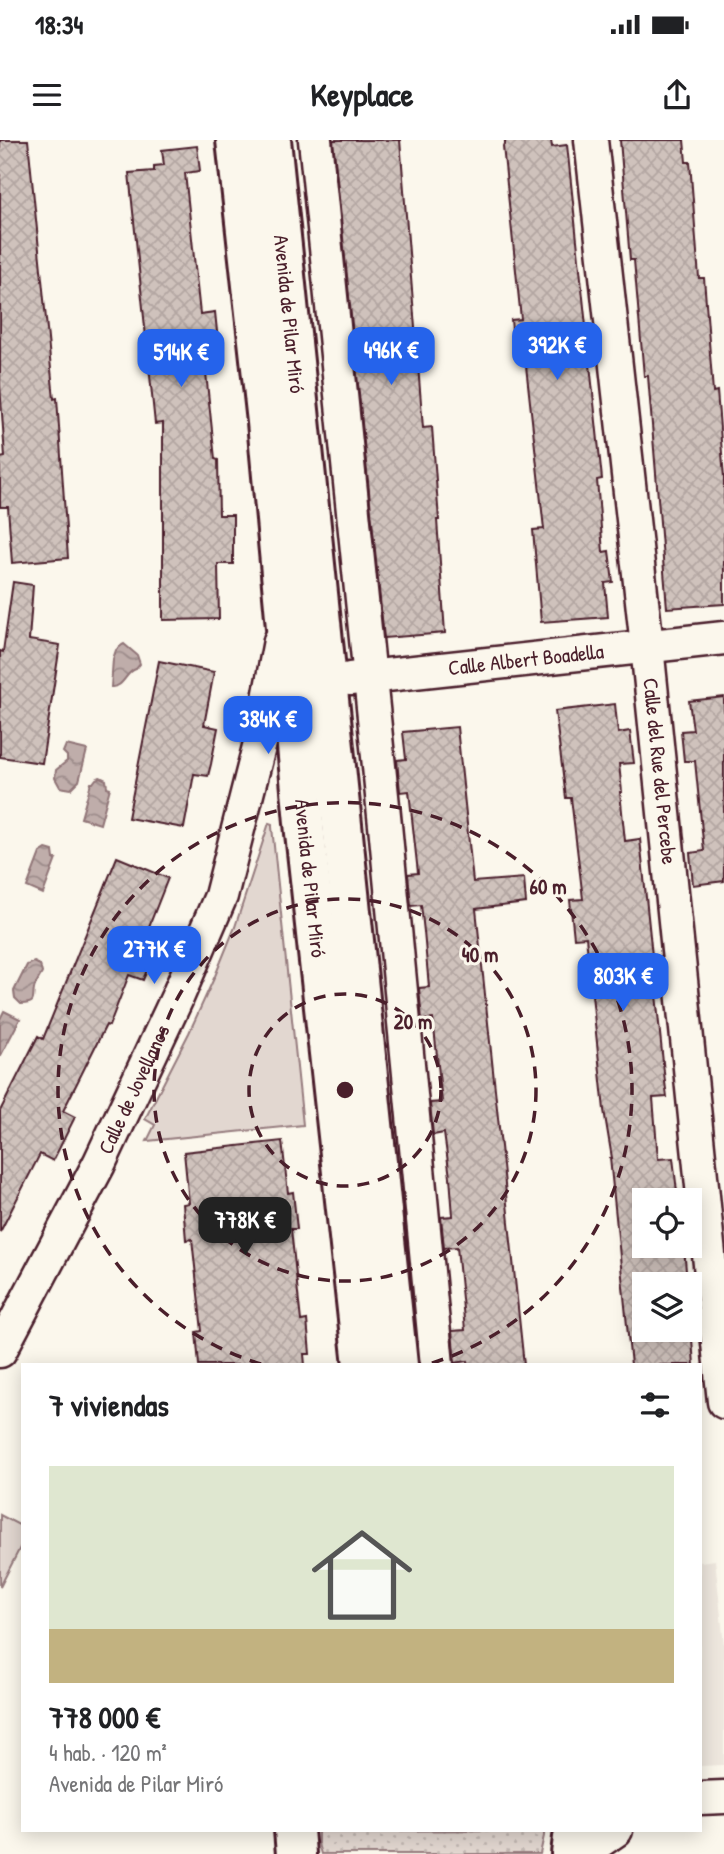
<!DOCTYPE html>
<html lang="es">
<head>
<meta charset="utf-8">
<style>
	:root { --surface:#fff; --page:#f2f2f2; --text:#202124; --muted:#757577; --line:#e0e0e0; --accent:#2563eb }
	body { margin:0; font-family:"Patrick Hand",sans-serif; background:var(--page); color:var(--text); height:100vh; display:flex; flex-direction:column; font-size:26px; white-space:nowrap }
	* { box-sizing:border-box; margin:0 }
	p { font-size:23px; color:var(--muted) }
	.icon { flex:none; width:38px; height:38px; fill:none; stroke:currentColor; stroke-width:2; stroke-linecap:round; stroke-linejoin:round }
	.map { position:relative; flex:1; overflow:hidden }
	.details { position:absolute; left:21px; top:1223px; width:681px; height:469px; display:flex; flex-direction:column; background:var(--surface); border-radius:0px; box-shadow:0 4px 18px #0003 }
	.details>* { flex:none }
	.tools { position:absolute; left:632px; top:1048px; display:grid; gap:14px }
	.tools a { display:grid; place-items:center; width:70px; height:70px; border-radius:0px; background:var(--surface); box-shadow:0 4px 18px #0003; font-size:35px }
	.price { position:absolute; translate:-50% -60px; padding:0 16px; border-radius:14px; background:var(--accent); color:#fff; font-size:23px; line-height:46px; filter:drop-shadow(0 2px 4px #0008) }
	.price::after { content:''; position:absolute; left:50%; top:42px; width:21px; height:16px; margin-left:-10px; background:inherit; clip-path:polygon(0 0,100% 0,50% 100%) }
	.price.current { background:#222; color:#fff }
	ul { padding:0; list-style:none }
	li { display:grid; align-content:center; gap:14px; height:371px; padding:0 28px }
	li+li { border-top:2px solid var(--line) }
	li span { display:grid; place-items:center; height:217px; border-radius:0px; color:#555 }
	li>.icon { margin-inline-start:auto }
	span .icon { width:126px; height:126px; fill:#fffc; stroke-width:1 }
	li b { font-size:30px }
	h2 { display:flex; justify-content:space-between; align-items:center; height:84px; padding:0 28px; font-size:30px }
	.status { display:flex; justify-content:space-between; align-items:center; height:49px; padding:0 35px; background:var(--surface); direction:ltr }
	.status svg { height:19px; fill:currentColor }
	header { display:flex; justify-content:space-between; align-items:center; height:91px; padding:0 28px; background:var(--surface); font-size:32px; font-weight:700 }
	.map>svg:first-child { display:block }
	.built { fill:#eee7de }
	.grass { fill:#e2d7d0; stroke:#967b7e; stroke-width:2 }
	.garden { fill:url(#garden-dots); stroke:#967b7e; stroke-width:2 }
	.water { fill:url(#water-waves); stroke:#907477; stroke-width:2 }
	.building { fill:url(#building-cross-hatch); stroke:#4a1f2b; stroke-width:2 }
	.lines { fill:none; stroke-linecap:round; stroke-linejoin:round }
	.minor-casing { stroke:#4a1f2b; stroke-width:37 }
	.tertiary-casing { stroke:#4a1f2b; stroke-width:44 }
	.minor { stroke:#fbf7ec; stroke-width:32 }
	.tertiary { stroke:#fbf7ec; stroke-width:38 }
	.ring { fill:none; stroke:#4a1f2b; stroke-width:3.5; stroke-dasharray:12 9 }
	.labels { text-anchor:middle; stroke-width:6; stroke-linejoin:round; paint-order:stroke }
	.street-label { font-size:21px; fill:#4a1f2b; stroke:#fbf7ec }
	.centre { fill:#4a1f2b; stroke:#fbf7ec; stroke-width:3.5 }
	.ring-label { font-size:21px; text-anchor:middle; font-weight:bold; fill:#4a1f2b; stroke:#fbf7ec; stroke-width:6; stroke-linejoin:round; paint-order:stroke }
</style>
</head>
<body>
<div class="status"><b>18:34</b><svg viewBox="0 0 49 12"><path d="M0 12V9h3v3zM5 12V6h3v6zM10 12V3h3v9zM15 12V0h3v12zM26 1h20v11H26zM47 4h2v5h-2z"/></svg></div>
<header><svg class="icon" aria-label="menu" viewBox="0 0 24 24"><path d="M4 6h16M4 12h16M4 18h16"/></svg>Keyplace<svg class="icon" aria-label="share" viewBox="0 0 24 24"><path d="M12 15V3M7 8l5-5 5 5M5 13v7h14v-7"/></svg></header>
<div class="map">
<svg width="724" height="1714" viewBox="0 0 724 1714">
	<defs>
		<pattern id="garden-dots" width="8" height="8" patternUnits="userSpaceOnUse" patternTransform="scale(1.75)"><rect width="8" height="8" fill="#e2d7d0"/><path d="M2 2h.1M6 6h.1" fill="none" stroke="#c3b8b3" stroke-width="1.8" stroke-linecap="round"/></pattern>
		<pattern id="water-waves" width="16" height="10" patternUnits="userSpaceOnUse" patternTransform="scale(1.75)"><rect width="16" height="10" fill="#bfadaa"/><path d="M0 5q4-4 8 0t8 0" fill="none" stroke="#9d8c8b"/></pattern>
		<pattern id="building-cross-hatch" width="8" height="8" patternUnits="userSpaceOnUse" patternTransform="scale(1.75)"><rect width="8" height="8" fill="#cfc2bc"/><path d="M0 0l8 8M0 8l8-8" fill="none" stroke="#b3a6a2"/></pattern>
	</defs>
	<rect width="100%" height="100%" fill="#fbf7ec"/>
	<filter id="ink" filterUnits="userSpaceOnUse"><feTurbulence type="fractalNoise" baseFrequency=".0143" numOctaves="2"/><feDisplacementMap in="SourceGraphic" scale="14" xChannelSelector="R" yChannelSelector="G"/><feConvolveMatrix kernelMatrix="1 2 1 2 8 2 1 2 1" color-interpolation-filters="sRGB"/></filter>
	<g filter="url(#ink)">
		<path class="built" d="M715 1420 724 1505V1625L700 1626V1422Z"/>
		<path class="grass" d="M269 683 272 684V687L303 985 147 1001 155 985 145 979 189 893 215 836 235 787Z
			M0 1375 23 1387V1402L0 1447Z"/>
		<path class="garden" d="M318 1691 544 1690V1696L540 1714H321L318 1704Z"/>
		<path class="water" d="M124 504 137 515 140 524 136 529C125 532 124 548 111 547L113 519 116 510 122 505Z
			M66 605 87 610 79 641 71 649 60 647 55 638 56 630 67 621V616L63 612Z
			M100 637 106 640 107 647 110 648 100 684 81 678 91 643H93L96 639Z
			M46 709 53 711 54 719H56L43 754 27 747 40 713Z
			M34 822 40 825 42 833C40 837 35 844 34 849 32 860 37 863 21 864L15 858 14 851 27 825Z
			M4 871 20 879 0 917V879Z"/>
		<path class="building" d="M0 0H28L54 259 57 258 68 418 12 423 8 367H0V318L5 317 0 245Z
			M333 0H400L423 288 432 287 439 380H437L445 493 384 498Z
			M505 0H551L552 7 567 5 602 339 597 340 603 412 609 411 613 442 605 443 608 477 541 482 533 390 544 389 525 217 515 218 511 180 521 179 503 6 505 5Z
			M620 0H684L686 22H690L699 138H704L713 252 717 251 724 338V464L667 468 648 236H644L634 120H630Z
			M197 6 200 31 185 33 200 174 215 172 220 221 205 223 215 319 218 320 219 375H233V424H218L219 479 163 480V283L155 284 129 33 154 31V26L164 25 162 10Z
			M13 442 33 445 29 500 60 505 42 623 0 617V511L3 512Z
			M159 521 214 532 204 585 218 588 211 624 208 636 194 634 184 688 128 678Z
			M724 557V741L693 745 690 713 704 711 695 621H684L681 591 693 590 689 561Z
			M615 564 618 593 630 591 634 623 619 624 622 652H620L625 701 640 699 665 942 667 957 653 958 658 1019 673 1018 678 1060H644V1106H684L687 1144H644V1190H690V1173L694 1225H631L610 1018H612L604 970 586 797 574 798 570 760 583 759 571 658H566L555 571Z
			M457 587 473 742 524 738 526 763 476 769 524 1225H469L468 1221 455 1223 452 1191 465 1190 457 1107 444 1108 441 1077 453 1076 450 1037 444 993 433 995 430 963 442 962 433 879 422 880 419 848 429 847 424 792 421 765 411 766 408 734 418 733 409 651 400 652 397 620 406 619 403 592Z
			M117 717 168 738 148 789 162 795 147 816 152 818 143 840 129 835 109 886 106 885 63 971 75 977 53 1021 40 1014 0 1092V971L38 896 43 899Z
			M282 1001 288 1053 293 1052 297 1089H291L301 1181 307 1180 310 1214H304L305 1225H199L196 1192 202 1191 192 1099 186 1100 183 1064 189 1063 184 1012Z"/>
		<g class="lines">
			<defs>
				<g id="minor">
					<path d="M315 0 385 685 437 1225"/>
					<path id="s1" d="M591 0 647 506 724 1262"/>
					<path id="s2" d="M350 539 724 498"/>
					<path id="s3" d="M0 1211 99 1024 177 858 221 756 262 595 280 501"/>
					<path d="M700 1658 724 1657"/>
					<path d="M581 1714 616 1690"/>
				</g>
				<g id="tertiary">
					<path id="s4" d="M236 0 267 282 305 693 363 1225"/>
					<path id="s5" d="M271 0 398 1225"/>
					<path d="M294 1690 296 1714"/>
					<path d="M571 1714 574 1690"/>
				</g>
			</defs>
			<use href="#minor" class="minor-casing"/>
			<use href="#tertiary" class="tertiary-casing"/>
			<use href="#minor" class="minor"/>
			<use href="#tertiary" class="tertiary"/>
		</g>
	</g>
	<g class="ring">
		<circle cx="345" cy="950" r="96"/>
		<circle cx="345" cy="950" r="191"/>
		<path d="M261 1224A287 287 0 1 1 429 1224"/>
	</g>
	<g class="labels">
		<g class="street-label">
			<text dy="7" stroke="none"><textPath href="#s5" startOffset="175">Avenida de Pilar Miró</textPath></text>
			<text dy="7" stroke="none"><textPath href="#s2" startOffset="177">Calle Albert Boadella</textPath></text>
			<text dy="7" stroke="none"><textPath href="#s1" startOffset="635">Calle del Rue del Percebe</textPath></text>
			<text dy="7" stroke="none"><textPath href="#s4" startOffset="742">Avenida de Pilar Miró</textPath></text>
			<text dy="7" stroke="none"><textPath href="#s3" startOffset="294">Calle de Jovellanos</textPath></text>
		</g>
	</g>
	<circle cx="345" cy="950" r="10" class="centre"/>
	<g class="ring-label">
		<text x="548" y="754">60 m</text>
		<text x="480" y="822">40 m</text>
		<text x="413" y="889">20 m</text>
	</g>
</svg>
<div class="tools">
<a><svg class="icon" aria-label="locate" viewBox="0 0 24 24"><circle cx="12" cy="12" r="6"/><path d="M12 2v4M12 18v4M2 12h4M18 12h4"/></svg></a>
<a><svg class="icon" aria-label="layers" viewBox="0 0 24 24"><path d="M12 4l9 5-9 5-9-5zM3 14l9 5 9-5"/></svg></a>
</div>
<b class="price" style="left:557px;top:242px">392K €</b>
<b class="price" style="left:391px;top:247px">496K €</b>
<b class="price" style="left:181px;top:249px">514K €</b>
<b class="price" style="left:268px;top:616px">384K €</b>
<b class="price" style="left:154px;top:846px">277K €</b>
<b class="price" style="left:623px;top:873px">803K €</b>
<b class="price current" style="left:245px;top:1117px">778K €</b>
<section class="details">
<h2>7 viviendas<svg class="icon" aria-label="filters" viewBox="0 0 24 24"><path d="M4 7h16M4 17h16"/><circle cx="9" cy="7" r="2"/><circle cx="15" cy="17" r="2"/></svg></h2>
<ul>
<li><span style="background:linear-gradient(#dfe7d0 75%,#c2b280 0)"><svg class="icon" aria-label="home" viewBox="0 0 24 24"><path d="M3 11l9-7 9 7M6 9v11h12V9"/></svg></span><div><b>778 000 €</b><p>4 hab. · 120 m²</p><p>Avenida de Pilar Miró</p></div></li>
</ul>
</section>
</div>
</body>
</html>
